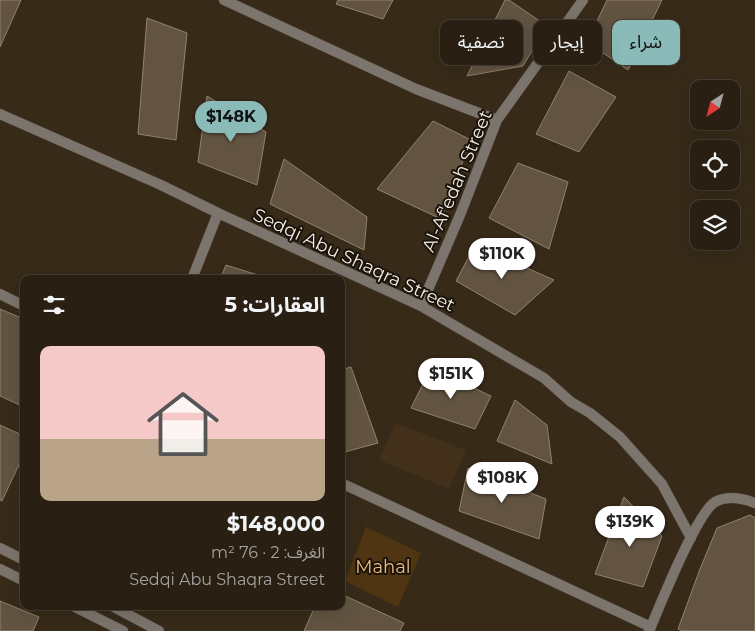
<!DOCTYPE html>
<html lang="ar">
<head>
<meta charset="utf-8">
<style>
	:root { --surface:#292013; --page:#31281c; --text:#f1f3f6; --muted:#a5a3a0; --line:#453e33; --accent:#8bbbb9 }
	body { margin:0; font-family:Montserrat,"Noto Sans Arabic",sans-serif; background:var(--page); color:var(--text); direction:rtl; height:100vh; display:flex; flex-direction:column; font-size:19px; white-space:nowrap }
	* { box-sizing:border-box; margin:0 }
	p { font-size:16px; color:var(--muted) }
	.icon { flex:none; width:28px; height:28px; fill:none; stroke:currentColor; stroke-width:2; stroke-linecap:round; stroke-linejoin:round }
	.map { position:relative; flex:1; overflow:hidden; direction:ltr }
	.drawer { position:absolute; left:20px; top:275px; width:325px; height:335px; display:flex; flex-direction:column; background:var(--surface); border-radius:10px; box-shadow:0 5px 20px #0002,0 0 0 1px var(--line); direction:rtl }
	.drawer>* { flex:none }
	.hud { position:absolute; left:360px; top:20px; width:320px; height:45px; direction:rtl; display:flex; gap:10px }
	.needle { width:32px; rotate:216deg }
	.controls { position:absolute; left:690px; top:80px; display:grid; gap:10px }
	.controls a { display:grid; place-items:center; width:50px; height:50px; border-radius:10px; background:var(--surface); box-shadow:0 5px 20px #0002,0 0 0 1px var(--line); font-size:25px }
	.price { position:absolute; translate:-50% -42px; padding:0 11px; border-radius:18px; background:#fff; color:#222; font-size:16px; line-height:32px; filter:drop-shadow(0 1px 2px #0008) }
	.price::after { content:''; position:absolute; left:50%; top:30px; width:15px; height:11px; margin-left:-8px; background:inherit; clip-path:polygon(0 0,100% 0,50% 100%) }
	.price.on { background:var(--accent); color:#111 }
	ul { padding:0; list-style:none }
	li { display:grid; align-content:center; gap:10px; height:265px; padding:0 20px }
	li+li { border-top:1px solid var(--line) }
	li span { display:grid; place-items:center; height:155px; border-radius:10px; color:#555 }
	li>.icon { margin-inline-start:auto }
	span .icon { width:90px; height:90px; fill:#fffc; stroke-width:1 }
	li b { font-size:21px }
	h2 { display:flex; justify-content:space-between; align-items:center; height:60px; padding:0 20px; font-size:21px }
	.pill { padding:0 18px; border-radius:10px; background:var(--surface); box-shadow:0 5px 20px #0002,0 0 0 1px var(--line); font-size:18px; line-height:45px }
	.pill.on { background:var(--accent); color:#111 }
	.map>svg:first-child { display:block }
	.built { fill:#43301a }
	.green { fill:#4f3511 }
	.building { fill:#635442; stroke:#92816e }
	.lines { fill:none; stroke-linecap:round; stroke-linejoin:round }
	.minor-casing { stroke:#524535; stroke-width:11 }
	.tertiary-casing { stroke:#524535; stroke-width:11 }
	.minor { stroke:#7c756d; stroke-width:10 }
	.tertiary { stroke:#7c756d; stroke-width:10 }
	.labels { text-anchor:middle; stroke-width:4; stroke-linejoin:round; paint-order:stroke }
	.street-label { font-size:18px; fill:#f7ede3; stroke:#1a140c }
	.park-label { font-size:18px; fill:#f2bd7c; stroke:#1a140c }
</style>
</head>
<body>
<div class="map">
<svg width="755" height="631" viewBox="0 0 755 631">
	<rect width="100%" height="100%" fill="#372a19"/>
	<path class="built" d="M395 423 466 450 449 489 379 460Z"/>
	<path class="green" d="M366 527 421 553 398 607 345 581Z"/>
	<path class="building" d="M0 0H21L0 47Z
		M338 0H393L383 19 336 4Z
		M505 0H509L547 26 523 66 467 76Z
		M607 0H662L628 70 587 42Z
		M147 18 187 33 176 140 138 134Z
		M569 71 616 97 579 152 536 134Z
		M207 96 266 132 257 185 198 162Z
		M433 121 471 140 441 219 377 189Z
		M284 159 367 217 364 250 270 204Z
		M518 163 568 182 549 249 489 218Z
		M475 245 554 280 515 315 456 281Z
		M226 265 264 277V279H220Z
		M0 309 24 319V407L0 396Z
		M351 367 378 443 341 453V370Z
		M431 368 491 396 475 429 411 408Z
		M515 400 547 425 552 464 497 441Z
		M0 425 24 436V454L2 501 0 500Z
		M468 468 546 499 539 539 459 511Z
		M24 494V506L19 504Z
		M624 497 662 536 643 587 595 574Z
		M750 515 755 518V631H683L678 629 700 569 717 528Z
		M341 594 404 623 400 631H304L315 606H341Z
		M0 601 39 617 33 631H0Z"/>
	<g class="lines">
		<defs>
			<path id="minor" d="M224 0 416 89 497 120
				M0 114 161 185 218 213 421 306 544 378 571 402 590 413 620 437 662 484 691 538
				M192 279 218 213
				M0 294 24 306
				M421 306 460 215 497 120 583 0
				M341 483 651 627
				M649 631C660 606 696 514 715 502 728 495 742 498 755 503"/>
			<path id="tertiary" d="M0 548 24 560
				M0 569 24 581
				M73 606 123 631
				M112 606 159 631"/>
		</defs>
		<use href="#minor" class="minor-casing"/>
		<use href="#tertiary" class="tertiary-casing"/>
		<use href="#minor" class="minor"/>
		<use href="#tertiary" class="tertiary"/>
	</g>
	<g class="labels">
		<g class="street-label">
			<text transform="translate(457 181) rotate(-67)" y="6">Al-Af'edah Street</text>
			<text transform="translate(354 260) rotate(25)" y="6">Sedqi Abu Shaqra Street</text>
		</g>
		<g class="park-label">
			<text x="383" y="573">Mahal</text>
		</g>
	</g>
</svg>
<div class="controls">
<a><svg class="needle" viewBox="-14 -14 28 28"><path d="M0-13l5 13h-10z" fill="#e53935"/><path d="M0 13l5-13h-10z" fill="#a5a3a0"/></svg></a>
<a><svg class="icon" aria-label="locate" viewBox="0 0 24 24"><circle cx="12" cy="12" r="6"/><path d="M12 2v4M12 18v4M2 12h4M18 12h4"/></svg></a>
<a><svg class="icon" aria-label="layers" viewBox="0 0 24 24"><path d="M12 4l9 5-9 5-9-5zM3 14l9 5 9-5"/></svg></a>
</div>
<b class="price on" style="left:231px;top:143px">$148K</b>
<b class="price" style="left:502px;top:280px">$110K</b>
<b class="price" style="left:451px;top:400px">$151K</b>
<b class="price" style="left:502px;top:504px">$108K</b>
<b class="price" style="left:630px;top:548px">$139K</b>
<div class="hud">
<a class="pill on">شراء</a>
<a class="pill">إيجار</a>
<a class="pill">تصفية</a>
</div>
<section class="drawer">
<h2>العقارات: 5<svg class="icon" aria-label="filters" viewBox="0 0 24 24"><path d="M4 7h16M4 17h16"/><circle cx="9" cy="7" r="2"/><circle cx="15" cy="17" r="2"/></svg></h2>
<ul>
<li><span style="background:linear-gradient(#f6c9c9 60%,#b9a48a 0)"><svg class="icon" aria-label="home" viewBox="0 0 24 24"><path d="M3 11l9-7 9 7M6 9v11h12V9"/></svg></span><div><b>$148,000</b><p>الغرف: 2 · 76 m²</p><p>Sedqi Abu Shaqra Street</p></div></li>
</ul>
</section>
</div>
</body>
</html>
